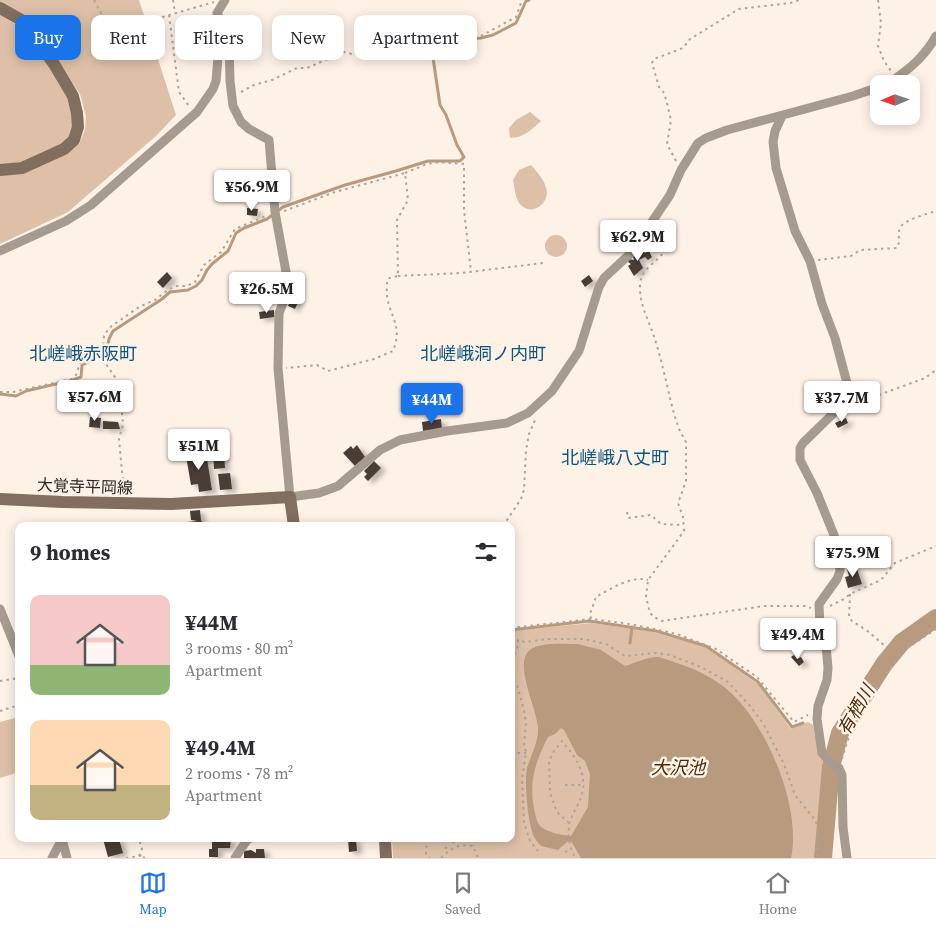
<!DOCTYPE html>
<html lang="en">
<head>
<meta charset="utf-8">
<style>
	:root { --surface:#fff; --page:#f2f2f3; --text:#2b2b33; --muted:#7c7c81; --line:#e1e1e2; --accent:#1a73e8 }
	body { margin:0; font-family:"Source Serif 4","Noto Sans JP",serif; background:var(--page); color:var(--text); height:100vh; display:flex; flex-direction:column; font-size:19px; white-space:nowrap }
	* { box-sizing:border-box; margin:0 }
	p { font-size:16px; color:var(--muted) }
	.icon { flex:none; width:28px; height:28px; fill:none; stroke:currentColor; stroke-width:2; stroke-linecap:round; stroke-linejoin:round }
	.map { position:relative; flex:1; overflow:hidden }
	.side { position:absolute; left:15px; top:522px; width:500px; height:320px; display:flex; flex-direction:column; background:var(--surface); border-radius:10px; box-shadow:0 2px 12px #0003 }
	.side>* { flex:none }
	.top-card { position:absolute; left:15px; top:15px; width:500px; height:45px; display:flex; gap:10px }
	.needle { width:32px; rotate:268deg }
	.fabs { position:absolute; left:870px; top:75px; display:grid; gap:10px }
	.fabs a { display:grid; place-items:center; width:50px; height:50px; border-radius:10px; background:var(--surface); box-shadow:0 2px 12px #0003; font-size:25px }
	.price { position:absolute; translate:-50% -42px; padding:0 11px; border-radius:5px; background:#fff; color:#222; font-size:16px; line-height:32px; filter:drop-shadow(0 1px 2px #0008) }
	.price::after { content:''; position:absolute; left:50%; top:30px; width:15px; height:11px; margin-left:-8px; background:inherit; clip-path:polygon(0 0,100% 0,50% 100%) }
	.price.active { background:var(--accent); color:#fff }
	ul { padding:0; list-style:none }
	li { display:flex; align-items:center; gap:15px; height:125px; padding:0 15px }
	li span { display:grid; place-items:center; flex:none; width:140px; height:100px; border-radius:10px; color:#555 }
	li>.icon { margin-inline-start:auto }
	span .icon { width:60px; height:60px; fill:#fffc; stroke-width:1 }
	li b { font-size:21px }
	h2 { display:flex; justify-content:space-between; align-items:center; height:60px; padding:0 15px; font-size:21px }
	.pill { padding:0 18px; border-radius:10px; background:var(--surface); box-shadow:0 2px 12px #0003; font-size:18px; line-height:45px }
	.pill.active { background:var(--accent); color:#fff }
	.dock { display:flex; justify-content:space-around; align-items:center; height:70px; border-top:1px solid var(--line); background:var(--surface); font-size:14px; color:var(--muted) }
	.dock a { display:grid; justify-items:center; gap:2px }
	.dock .active { color:var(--accent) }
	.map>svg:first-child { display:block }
	.green { fill:#ddc0a7 }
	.water { fill:#b89a7f; fill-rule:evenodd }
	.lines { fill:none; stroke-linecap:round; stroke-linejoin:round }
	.stream { stroke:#b89a7f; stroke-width:3 }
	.river { stroke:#b89a7f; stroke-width:18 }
	.building { fill:#483e36; filter:url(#shadow) }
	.path { stroke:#ada49c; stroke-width:2; stroke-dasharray:2.5 4; stroke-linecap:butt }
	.minor { stroke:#a79a8e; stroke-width:9 }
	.secondary { stroke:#826e5e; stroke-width:12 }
	.labels { text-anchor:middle; stroke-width:5; stroke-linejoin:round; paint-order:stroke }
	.street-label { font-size:16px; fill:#2a2622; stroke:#fef2e7 }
	.neighbourhood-label { font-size:18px; fill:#0a5683; stroke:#fef2e7 }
	.water-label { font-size:18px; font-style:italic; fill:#4d2d0c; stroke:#fef2e7 }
</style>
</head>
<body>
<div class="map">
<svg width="936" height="858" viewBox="0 0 936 858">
	<defs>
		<filter id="shadow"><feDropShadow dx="5" dy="3" stdDeviation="2.5" flood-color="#0004"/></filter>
	</defs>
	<rect width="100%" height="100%" fill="#fef2e7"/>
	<path class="green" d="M0 0H139L176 115 156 136 68 212 0 244V175L65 154 79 144 85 130 86 116 80 94 58 63 0 3Z
		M0 15 22 28 50 67 68 96 74 125 70 138 63 144 21 162 0 165Z
		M530 112 541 121C532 129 524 138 510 138L509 128 516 120Z
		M531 165C537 172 546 181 547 192 547 205 532 215 522 206 515 201 515 188 513 180L519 170Z
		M545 246a11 11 0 1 1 22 0a11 11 0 1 1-22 0Z
		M591 623 649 631 706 647 759 685 791 729 808 722 813 725 819 757 828 764 821 858H393L392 839H511V631Z
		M19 717V772L0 778V722Z"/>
	<path class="water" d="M578 644 601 650 625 666C636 663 646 657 658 657 665 658 673 662 680 664 697 670 716 679 730 692 767 725 802 808 791 858H581L571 841 567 842 558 850 541 846C538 843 536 840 534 837 528 824 524 782 527 768 531 755 539 741 538 728 537 709 516 669 527 653 534 641 566 644 578 644ZM561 728 564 730 577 755 585 761 590 774 588 807 571 836C562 835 549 833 541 827 536 822 536 815 534 809 529 780 535 763 548 737L555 734Z"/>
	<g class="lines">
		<path class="stream" d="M0 394 16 396 26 391 73 380 81 377 82 365 95 359 107 350 109 339 113 331 162 299 170 292 188 290 196 286 202 280 207 270 212 264 228 251 236 233 244 228 267 219 283 207 345 185 396 171 428 161H460L464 157 457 145 446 115 440 105 432 51V44L450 46 468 39 481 38 493 35 516 23 526 1 529 0
			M511 630 589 621 656 631 706 646 758 682 792 727 803 723
			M630 643 632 627"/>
		<path class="river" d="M823 858 831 767 840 733 884 664 902 642 936 618"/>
	</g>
	<path class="building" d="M247 208 258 209 257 216 247 215Z
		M641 249 645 253 649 251 652 257 648 260 645 257 639 260 643 268 634 276 628 266 631 264 628 262 629 259 634 260 633 257 638 254 637 251Z
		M167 272 172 278 163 288 157 282Z
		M589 275 593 281 585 287 581 281Z
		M291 299 298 302 295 309 288 306Z
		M274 310V317L260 319 259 312Z
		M90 417 101 418 100 428 89 427Z
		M846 418 848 423 838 428 835 423Z
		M441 419 442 429 423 431 422 422Z
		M103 421 118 422 120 429H103Z
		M357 445 365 457 355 466 343 453 351 446 353 449Z
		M206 452 212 490 199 492 198 484 191 485 186 456Z
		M224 452 225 468 214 469 213 453Z
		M374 461 381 468 368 481 364 477 367 474 364 471Z
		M230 473 232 489 220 490 218 474Z
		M200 510 201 520 202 522H204L205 526H187V522L198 521 191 520 190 511Z
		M856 566 862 584 848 588 845 577 849 576 847 569Z
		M794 655 797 659 801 657 804 662 799 666 791 657Z
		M103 839H119L123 853 108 857Z
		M212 839H231L230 848H218V857H209V849H212Z
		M348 839H356L357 851 349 852Z
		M256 849H264L265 858H244V851L251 850 256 853Z"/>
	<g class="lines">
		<path class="path" d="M94 0 107 24 125 28 214 2
			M173 0 175 13
			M878 0 881 23 878 46 884 61 891 71
			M169 15 179 92 189 106
			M195 50 208 49
			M241 92 254 85 272 80 297 68H307L344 52 352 54 370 48 393 45 399 41 403 35 409 32 436 31 448 42H452L468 37 481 36 516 17 522 0
			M676 161 667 144 671 120 667 103 664 93 659 87 652 63 654 59 683 48 690 39 739 9 790 3 800 0
			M405 173 427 164 439 162 464 164V210L471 271
			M284 211 335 192 405 173 408 200 397 220 398 276 391 277 387 280C387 288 386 297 389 305 395 324 401 330 393 351L374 359 328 371 317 365 286 368
			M662 223C679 263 642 257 640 285 639 306 651 324 656 343 664 368 668 393 675 417L679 429 686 442V481L678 503 683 517 684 531 648 580 646 597 650 613 654 617 662 621 764 606H806L811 608
			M818 260 851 256 860 250 897 248C901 241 897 235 900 228 903 220 927 214 936 211
			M398 276 461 273 543 263
			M99 354 117 380 120 388 123 425 119 439 124 493
			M0 392H13L72 379 76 375 80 363 88 358 99 354 103 349 104 336 109 328 139 307 155 300 169 289 177 286H187L195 282 204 265 221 252 235 229 266 216
			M850 410 868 399 925 378 936 370
			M627 512 628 518 651 515 661 524 683 525
			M503 526 521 499 524 490 526 450 529 434 536 418
			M850 594 849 617 852 621 869 632 887 648
			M830 606 844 599 850 594 881 580 895 563 936 546
			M591 619 590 614 596 597C610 589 632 575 648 580
			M511 628 591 619 630 624 677 634 716 649 757 677 794 722 808 715
			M511 641 518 640
			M511 660 517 650 518 640 525 642 548 639H584L606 644 625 656 656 653 670 655 701 667 728 682 750 706 764 725 784 764 795 795 815 820 818 828 817 858
			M0 681 19 678
			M511 686 517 685 524 710 526 724 524 745 526 753 522 779 524 822 530 841 538 851
			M0 711 19 705
			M511 753H526
			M842 759 852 726 891 667 906 649 936 629
			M565 785H584
			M569 823 557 812 550 793 549 761 554 751 562 741C570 751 579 761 582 774 587 795 577 803 570 821 567 831 569 850 576 858
			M427 839 426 854 430 858
			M440 839 445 841H452L458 846
			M471 839 473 846
			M445 847 449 851
			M565 852 570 850
			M139 856 144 855V858
			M126 858 139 856 142 849 139 839
			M441 858C450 849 460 843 473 846L478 858"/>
		<path class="minor" d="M217 13 229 38 230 81 233 106 241 122 249 129 269 140 275 212 286 272 287 293 279 313 278 368 290 497 319 493 338 486 380 450 400 440 447 431 507 423 528 413 552 391 579 351 599 287 604 278 631 253 670 195 681 170 698 143 706 138 727 130 853 96 879 87
			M888 84C909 69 923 59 936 36
			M782 116 775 131 773 142 776 168 795 231 810 261 822 304 835 338 847 383 848 393 844 403 803 443 800 448V460L817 493 834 535 839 558 840 571 837 579 819 604 820 628 826 645 828 668 827 680 818 706 817 719 822 753 830 762 839 768 842 775 843 827 847 858
			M0 251 66 221 91 205 197 112 213 89 216 81 218 58 217 13 225 0
			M0 609 19 656
			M62 839 67 858
			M52 858 62 839
			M235 858 247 840 249 839"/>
		<path class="secondary" d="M0 8 25 22 54 64 73 96 77 113 78 127 74 140 64 149 22 168 0 170
			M0 499 63 502 171 504 290 497 294 526
			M385 839 386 858"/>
	</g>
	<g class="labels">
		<g class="street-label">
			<text transform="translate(85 486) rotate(2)" y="6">大覚寺平岡線</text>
		</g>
		<g class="neighbourhood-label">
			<text x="83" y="360">北嵯峨赤阪町</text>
			<text x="483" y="360">北嵯峨洞ノ内町</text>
			<text x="615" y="464">北嵯峨八丈町</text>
		</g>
		<g class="water-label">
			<text transform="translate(856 710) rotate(-60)" y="6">有栖川</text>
			<text x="678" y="774">大沢池</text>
		</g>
	</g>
</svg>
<div class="fabs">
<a><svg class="needle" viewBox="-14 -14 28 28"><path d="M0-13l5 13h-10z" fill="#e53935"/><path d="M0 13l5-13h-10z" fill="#7c7c81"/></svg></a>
</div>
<b class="price" style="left:252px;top:212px">¥56.9M</b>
<b class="price" style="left:638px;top:262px">¥62.9M</b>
<b class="price" style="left:267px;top:314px">¥26.5M</b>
<b class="price" style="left:95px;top:422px">¥57.6M</b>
<b class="price" style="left:842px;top:423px">¥37.7M</b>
<b class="price active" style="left:432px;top:425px">¥44M</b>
<b class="price" style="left:199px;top:471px">¥51M</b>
<b class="price" style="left:853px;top:578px">¥75.9M</b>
<b class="price" style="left:798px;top:660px">¥49.4M</b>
<div class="top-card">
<a class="pill active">Buy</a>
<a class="pill">Rent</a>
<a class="pill">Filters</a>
<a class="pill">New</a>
<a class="pill">Apartment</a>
</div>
<section class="side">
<h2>9 homes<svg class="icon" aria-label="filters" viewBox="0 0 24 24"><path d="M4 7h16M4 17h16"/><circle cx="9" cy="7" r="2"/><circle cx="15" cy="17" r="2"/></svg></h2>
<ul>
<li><span style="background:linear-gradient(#f6c9c9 70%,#8fb573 0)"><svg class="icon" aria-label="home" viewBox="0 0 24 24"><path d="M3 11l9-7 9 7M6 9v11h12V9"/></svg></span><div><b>¥44M</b><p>3 rooms · 80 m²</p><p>Apartment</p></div></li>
<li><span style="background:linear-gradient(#ffd9b3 65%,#c2b280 0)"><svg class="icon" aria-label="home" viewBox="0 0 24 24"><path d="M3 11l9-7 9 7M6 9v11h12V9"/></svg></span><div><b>¥49.4M</b><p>2 rooms · 78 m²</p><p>Apartment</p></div></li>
</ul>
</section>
</div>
<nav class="dock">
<a class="active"><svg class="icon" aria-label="map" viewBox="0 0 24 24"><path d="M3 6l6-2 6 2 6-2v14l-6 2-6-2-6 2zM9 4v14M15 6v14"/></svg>Map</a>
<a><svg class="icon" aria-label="saved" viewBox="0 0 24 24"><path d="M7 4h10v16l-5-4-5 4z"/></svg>Saved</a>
<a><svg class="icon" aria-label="home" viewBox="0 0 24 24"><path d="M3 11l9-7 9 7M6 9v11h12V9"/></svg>Home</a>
</nav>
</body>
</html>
